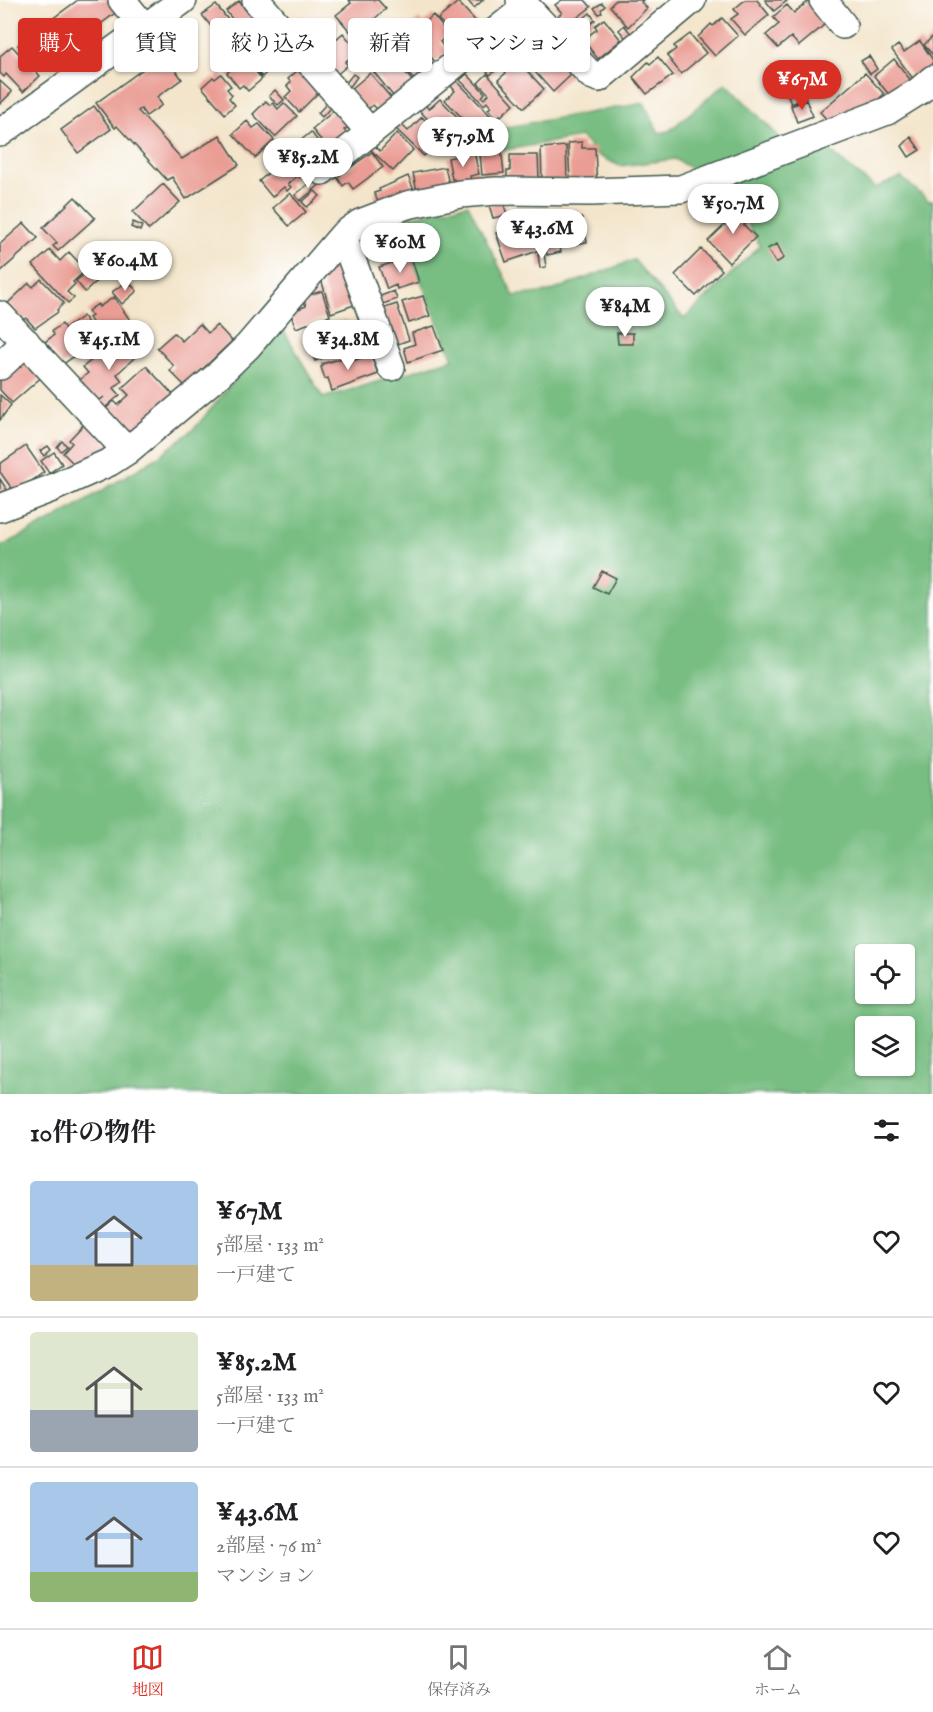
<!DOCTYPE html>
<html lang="ja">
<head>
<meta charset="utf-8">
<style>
	:root { --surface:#fff; --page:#f2f2f2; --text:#202124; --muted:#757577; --line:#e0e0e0; --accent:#d93025 }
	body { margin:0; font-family:"IM FELL English","Noto Serif JP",serif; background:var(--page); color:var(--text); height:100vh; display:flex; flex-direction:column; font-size:22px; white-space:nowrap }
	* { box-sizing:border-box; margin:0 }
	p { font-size:20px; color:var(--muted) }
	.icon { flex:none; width:33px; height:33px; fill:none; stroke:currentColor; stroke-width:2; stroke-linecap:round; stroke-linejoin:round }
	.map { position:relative; height:1094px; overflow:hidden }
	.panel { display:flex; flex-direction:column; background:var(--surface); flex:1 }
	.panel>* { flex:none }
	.hud { position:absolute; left:18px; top:18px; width:600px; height:54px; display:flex; gap:12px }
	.fabs { position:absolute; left:855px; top:944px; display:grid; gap:12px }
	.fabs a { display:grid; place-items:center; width:60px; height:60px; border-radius:6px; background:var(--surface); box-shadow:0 2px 4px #0004; font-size:30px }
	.price { position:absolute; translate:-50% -51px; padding:0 14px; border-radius:21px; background:#fff; color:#222; font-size:20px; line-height:39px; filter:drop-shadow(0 2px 3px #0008) }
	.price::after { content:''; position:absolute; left:50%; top:36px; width:18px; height:14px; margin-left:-9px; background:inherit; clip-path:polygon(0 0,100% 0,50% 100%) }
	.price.current { background:var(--accent); color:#fff }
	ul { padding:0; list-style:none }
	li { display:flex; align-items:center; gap:18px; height:150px; padding:0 30px }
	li+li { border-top:2px solid var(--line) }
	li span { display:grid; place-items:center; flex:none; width:168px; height:120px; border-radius:6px; color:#555 }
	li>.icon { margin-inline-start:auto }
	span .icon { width:72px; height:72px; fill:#fffc; stroke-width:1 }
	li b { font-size:26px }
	h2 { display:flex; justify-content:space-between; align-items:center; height:72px; padding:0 30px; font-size:26px }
	.tag { padding:0 21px; border-radius:6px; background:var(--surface); box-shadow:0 2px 4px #0004; font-size:21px; line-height:54px }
	.tag.current { background:var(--accent); color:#fff }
	.tab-bar { display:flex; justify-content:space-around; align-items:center; height:84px; border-top:2px solid var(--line); background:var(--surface); font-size:16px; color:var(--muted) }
	.tab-bar a { display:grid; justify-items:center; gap:3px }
	.tab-bar .current { color:var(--accent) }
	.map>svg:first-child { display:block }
	.forest { fill:#78bd82; stroke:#4c7d5b; stroke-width:1.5; fill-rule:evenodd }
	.building { fill:#ea9d94 }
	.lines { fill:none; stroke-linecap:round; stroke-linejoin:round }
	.minor-casing { stroke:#3f564b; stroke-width:30 }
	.minor { stroke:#fff; stroke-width:27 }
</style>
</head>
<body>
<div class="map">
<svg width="933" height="1094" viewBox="0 0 933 1094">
	<rect width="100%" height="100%" fill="#fff"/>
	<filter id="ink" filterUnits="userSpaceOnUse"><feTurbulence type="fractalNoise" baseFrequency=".0167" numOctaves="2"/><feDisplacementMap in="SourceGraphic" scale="12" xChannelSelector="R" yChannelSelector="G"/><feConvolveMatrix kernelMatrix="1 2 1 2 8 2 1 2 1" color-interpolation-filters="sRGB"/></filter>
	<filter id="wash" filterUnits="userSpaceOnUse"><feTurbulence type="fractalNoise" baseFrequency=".008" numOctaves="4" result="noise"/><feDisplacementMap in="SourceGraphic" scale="24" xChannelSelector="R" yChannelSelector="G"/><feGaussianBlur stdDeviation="1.35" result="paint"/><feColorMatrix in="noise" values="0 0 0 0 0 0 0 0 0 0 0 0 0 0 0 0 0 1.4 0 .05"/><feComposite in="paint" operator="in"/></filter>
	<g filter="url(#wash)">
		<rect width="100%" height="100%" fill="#f3e5cb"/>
		<path class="forest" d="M726 83 792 150 816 140 875 188 901 177 929 201 933 200V1094H0V547L51 521 155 459 194 429 281 326 323 398 453 359 396 220 468 204 514 296 549 292 634 260 684 319 760 246 729 191 675 159 620 166 599 156 581 137 498 151 502 128 644 103 659 133 669 131ZM866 954H904V993H866ZM866 1026H904V1065H866Z"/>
		<g id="blocks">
			<path class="building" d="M78 0H110L118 11 56 57 37 30Z
				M349 0H378L386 9 354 36 336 15 351 3Z
				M467 0H483L474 8Z
				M562 0H585L591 7 565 27 558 16 562 13 555 5Z
				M616 0H643L641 2 647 8 628 27 610 6Z
				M745 0H757L769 15 745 35 731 19 738 14 734 9Z
				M765 0H788L774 11Z
				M810 0 829 21 799 46 791 37 778 48 766 35 779 24 773 17 787 5 794 13Z
				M239 1 258 26 245 36 226 11Z
				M458 2 481 27 472 34 467 29 456 38 438 19Z
				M602 3 605 6 601 10 602 12 599 14 594 8Z
				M216 5 244 39 230 50 202 15Z
				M590 13 595 20 572 38 567 32Z
				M433 15 449 35 440 42 448 52 435 62 408 29 419 19 423 24Z
				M722 18 738 36 715 56 698 37 711 24 713 26Z
				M604 19 621 40 598 59 583 40 597 29 595 26Z
				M624 25 633 36 628 41 619 30Z
				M35 33 51 53 34 66 18 45Z
				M343 33 358 51 345 62 348 65 334 77 315 55 331 37 334 41Z
				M267 34 285 55 262 77 244 56Z
				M409 34 434 65 424 73 419 66 415 68 411 64 406 68 391 49Z
				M690 34 706 53 681 74 667 56 676 49 674 46Z
				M507 36 516 46 511 50 502 40Z
				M535 36 571 75 553 92 517 52Z
				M933 36V55L924 45Z
				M920 41 933 60V68L916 83 892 50 898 45 904 52Z
				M12 46 40 76 23 92 6 74 4 77 0 73V56Z
				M388 51 413 82 394 97 369 66Z
				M239 52 262 79 248 91 243 85 239 88 227 73 231 69 226 63Z
				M164 54 182 79 157 97 162 105 146 116 141 109 138 111 182 159 220 135 239 165 186 199 172 177 167 180 117 126 115 128 96 103Z
				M869 56 877 69 870 74 861 61Z
				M658 57 673 75 647 94 633 77 648 62 650 64Z
				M486 58 496 70 490 75 480 64Z
				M515 58 544 89 524 108 498 80 506 73 503 69Z
				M894 59 912 82 890 96 874 76Z
				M415 68 421 76 415 81 408 73Z
				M298 70 319 92 299 112 285 97 291 91 287 86 291 82 288 79Z
				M370 73 392 99 378 110 373 105 367 110 350 90Z
				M865 73 884 94 873 105 870 102 858 114 845 119 841 114 831 124 820 112Z
				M221 74 231 86 227 89 232 95 229 98 235 105 225 114 202 87 213 77 215 79Z
				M353 74 357 77 349 88 345 84Z
				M467 74 485 93 482 97 484 99 489 94 478 83 487 74 514 104 501 116 500 115 496 118 488 109 491 107 487 102 484 105 460 80Z
				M456 80 490 115 478 126 475 123 471 127 445 100 455 91 451 86Z
				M0 81 12 92 0 104Z
				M275 90 284 100 278 105 269 96Z
				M803 90 806 98 791 104 788 96Z
				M440 99 467 127 457 137 453 133 447 139 417 108 423 103 429 109Z
				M806 100 813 116 797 122 791 106Z
				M266 101 270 105 273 103 278 109 284 103 297 116 275 137 253 114Z
				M328 102 332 106 322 117 318 113Z
				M94 106 111 129 78 153 61 130Z
				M335 110 349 127 344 130 348 135 329 150 312 129Z
				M422 117 443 137 424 156 395 128 400 123 408 131Z
				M247 121 253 128 259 124 274 140 255 158 233 134Z
				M311 132 320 144 316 147 324 157 299 177 282 156Z
				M397 133 413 150 393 171 369 148 373 144 380 151Z
				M911 137 920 150 909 157 902 146Z
				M497 142V147H501L504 173 482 175 479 143Z
				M582 142V148H595L597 186 570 180 568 143Z
				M566 146 567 179 542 184 541 148Z
				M372 152 383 167 353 189 348 182 343 186 335 174 341 170 343 173Z
				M474 152 479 174 470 176 472 183 456 186 454 179H452L448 158Z
				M510 155H538L539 179 507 182V171H510Z
				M279 157 296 177 288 184 291 187 287 191 284 187 272 197 259 181 272 170 268 166Z
				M445 167 450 189 418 196 413 173Z
				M408 176 415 193 381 208 374 193 380 191 379 189Z
				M317 177 322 183 300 201 295 195Z
				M726 180 733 191 726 197 718 185Z
				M163 184 180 202 149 230 133 212Z
				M315 191 320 196 307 207 302 202Z
				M290 193 306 212 289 226 273 208Z
				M75 197 95 218 58 251 53 246 57 243 43 228Z
				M503 201 507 215 493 218 489 205Z
				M736 201 744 211 749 220 744 225 756 237 729 263 708 241 735 215 728 209Z
				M561 215 562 222 582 218 587 242 560 247 561 252 547 255 539 219Z
				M533 220 543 249 506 262 496 233 504 230 503 227 512 224 513 227Z
				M133 222 142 226 140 231 131 227Z
				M24 223 38 238 0 272V244Z
				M402 224 409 246 371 260 364 238 366 237 365 234Z
				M777 244 784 258 776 263 767 249Z
				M701 249 722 270 696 296 675 275Z
				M50 250 60 261 69 252 86 270 73 282 75 284 67 292 74 298 68 303 33 265Z
				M544 253 546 267 540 268 538 254Z
				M411 257 419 282 397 289 396 285 387 289 379 267Z
				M343 262 357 304 331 313 319 272 336 266V264Z
				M88 271 97 281 85 292 76 281Z
				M41 279 64 303 57 310 58 312 35 328 26 318 23 320 8 303 29 283 33 287Z
				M128 281 137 291 122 304 112 292Z
				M322 291 330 316 296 328 290 312 306 306 303 297Z
				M394 291 397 299 380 305 378 297Z
				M423 296 430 316 409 323 402 302Z
				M114 297 130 320 103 338 89 318 92 316 88 311 98 304 99 307Z
				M397 304 409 340 395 345 382 309Z
				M83 316 99 338 62 365 45 342 54 335 52 331 62 324 65 329Z
				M346 320 355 345 315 361 305 336Z
				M200 324 208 333 217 325 232 341 185 386 170 371 174 366 157 348 174 333 182 341Z
				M434 326 443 350 408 362 404 348 415 344 412 333Z
				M134 333 147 346 117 374 122 381 114 388 120 395 100 412 94 405 104 397 94 404 76 383 88 373 83 367 99 354 101 355 112 345 113 347Z
				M617 333H633V344H618Z
				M370 339 373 347 358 352 356 344Z
				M28 355 45 374 12 403 0 390V377Z
				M353 355 355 360 371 355 378 374 332 391 328 378 325 379 321 367 323 366 322 364Z
				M146 366 176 398 130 440 103 411 114 401 118 405 129 395 122 388Z
				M0 395 11 405 0 420Z
				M86 422 110 446 79 469 63 453 72 443 69 440Z
				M62 441 67 446 61 451 57 447Z
				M26 446 44 472 15 493 0 472V464Z
				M48 446 51 450 44 456 40 451Z
				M54 452 62 464 49 473 41 461Z
				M0 479 9 493 0 499Z
				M602 571 616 578 607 594 593 587Z"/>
		</g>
	</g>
	<g filter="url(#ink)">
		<use href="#blocks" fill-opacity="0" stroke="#3f564b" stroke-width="1.5"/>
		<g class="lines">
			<defs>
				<path id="minor" d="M122 0 144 27
					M256 0 370 132
					M520 0 591 75 599 78 692 0
					M823 0 843 25
					M0 133 183 0
					M322 171 516 15
					M343 235 391 367
					M0 315 127 451
					M0 366 26 342
					M0 508 50 489 110 462 127 451 217 376 248 346 343 235 360 223 407 205 460 194 496 191 591 192 681 189 887 111 919 91 933 79"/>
			</defs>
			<use href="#minor" class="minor-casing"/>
			<use href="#minor" class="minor"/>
		</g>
	</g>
</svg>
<div class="fabs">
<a><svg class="icon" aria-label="locate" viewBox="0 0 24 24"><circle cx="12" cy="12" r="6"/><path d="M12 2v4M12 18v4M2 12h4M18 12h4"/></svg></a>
<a><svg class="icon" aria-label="layers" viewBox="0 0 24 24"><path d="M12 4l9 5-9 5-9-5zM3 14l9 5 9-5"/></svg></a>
</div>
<b class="price current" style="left:802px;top:111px">¥67M</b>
<b class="price" style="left:463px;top:168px">¥57.9M</b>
<b class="price" style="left:308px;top:189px">¥85.2M</b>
<b class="price" style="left:733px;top:235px">¥50.7M</b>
<b class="price" style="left:542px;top:260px">¥43.6M</b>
<b class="price" style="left:400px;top:274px">¥60M</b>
<b class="price" style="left:125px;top:292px">¥60.4M</b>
<b class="price" style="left:625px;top:338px">¥84M</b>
<b class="price" style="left:109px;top:371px">¥45.1M</b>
<b class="price" style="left:348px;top:371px">¥34.8M</b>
<div class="hud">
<a class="tag current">購入</a>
<a class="tag">賃貸</a>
<a class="tag">絞り込み</a>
<a class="tag">新着</a>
<a class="tag">マンション</a>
</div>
</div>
<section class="panel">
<h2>10件の物件<svg class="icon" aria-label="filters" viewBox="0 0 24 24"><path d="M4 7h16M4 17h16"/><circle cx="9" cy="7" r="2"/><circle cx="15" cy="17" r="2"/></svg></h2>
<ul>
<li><span style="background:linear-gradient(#a9c7e8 70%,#c2b280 0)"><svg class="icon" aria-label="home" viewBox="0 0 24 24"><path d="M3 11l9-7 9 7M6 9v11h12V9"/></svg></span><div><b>¥67M</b><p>5部屋 · 133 m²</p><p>一戸建て</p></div><svg class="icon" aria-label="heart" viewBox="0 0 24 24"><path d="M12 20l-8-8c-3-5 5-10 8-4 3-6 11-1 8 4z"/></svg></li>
<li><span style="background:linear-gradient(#dfe7d0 65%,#9aa5b1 0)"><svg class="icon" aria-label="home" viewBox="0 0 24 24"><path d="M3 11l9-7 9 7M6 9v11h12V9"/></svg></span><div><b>¥85.2M</b><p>5部屋 · 133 m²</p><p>一戸建て</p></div><svg class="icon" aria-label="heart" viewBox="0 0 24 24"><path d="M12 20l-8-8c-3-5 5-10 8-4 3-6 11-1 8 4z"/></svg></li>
<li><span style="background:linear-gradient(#a9c7e8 75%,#8fb573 0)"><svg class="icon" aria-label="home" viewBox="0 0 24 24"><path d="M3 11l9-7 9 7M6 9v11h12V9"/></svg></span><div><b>¥43.6M</b><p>2部屋 · 76 m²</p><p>マンション</p></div><svg class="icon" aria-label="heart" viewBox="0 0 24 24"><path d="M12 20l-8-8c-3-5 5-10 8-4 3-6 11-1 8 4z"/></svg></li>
</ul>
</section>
<nav class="tab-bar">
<a class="current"><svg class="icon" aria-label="map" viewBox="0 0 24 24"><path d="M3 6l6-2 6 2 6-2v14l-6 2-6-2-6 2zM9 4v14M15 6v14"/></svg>地図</a>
<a><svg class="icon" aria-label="saved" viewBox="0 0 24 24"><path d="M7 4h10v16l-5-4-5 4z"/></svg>保存済み</a>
<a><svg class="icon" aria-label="home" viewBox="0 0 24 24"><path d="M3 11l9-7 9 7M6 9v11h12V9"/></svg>ホーム</a>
</nav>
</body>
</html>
